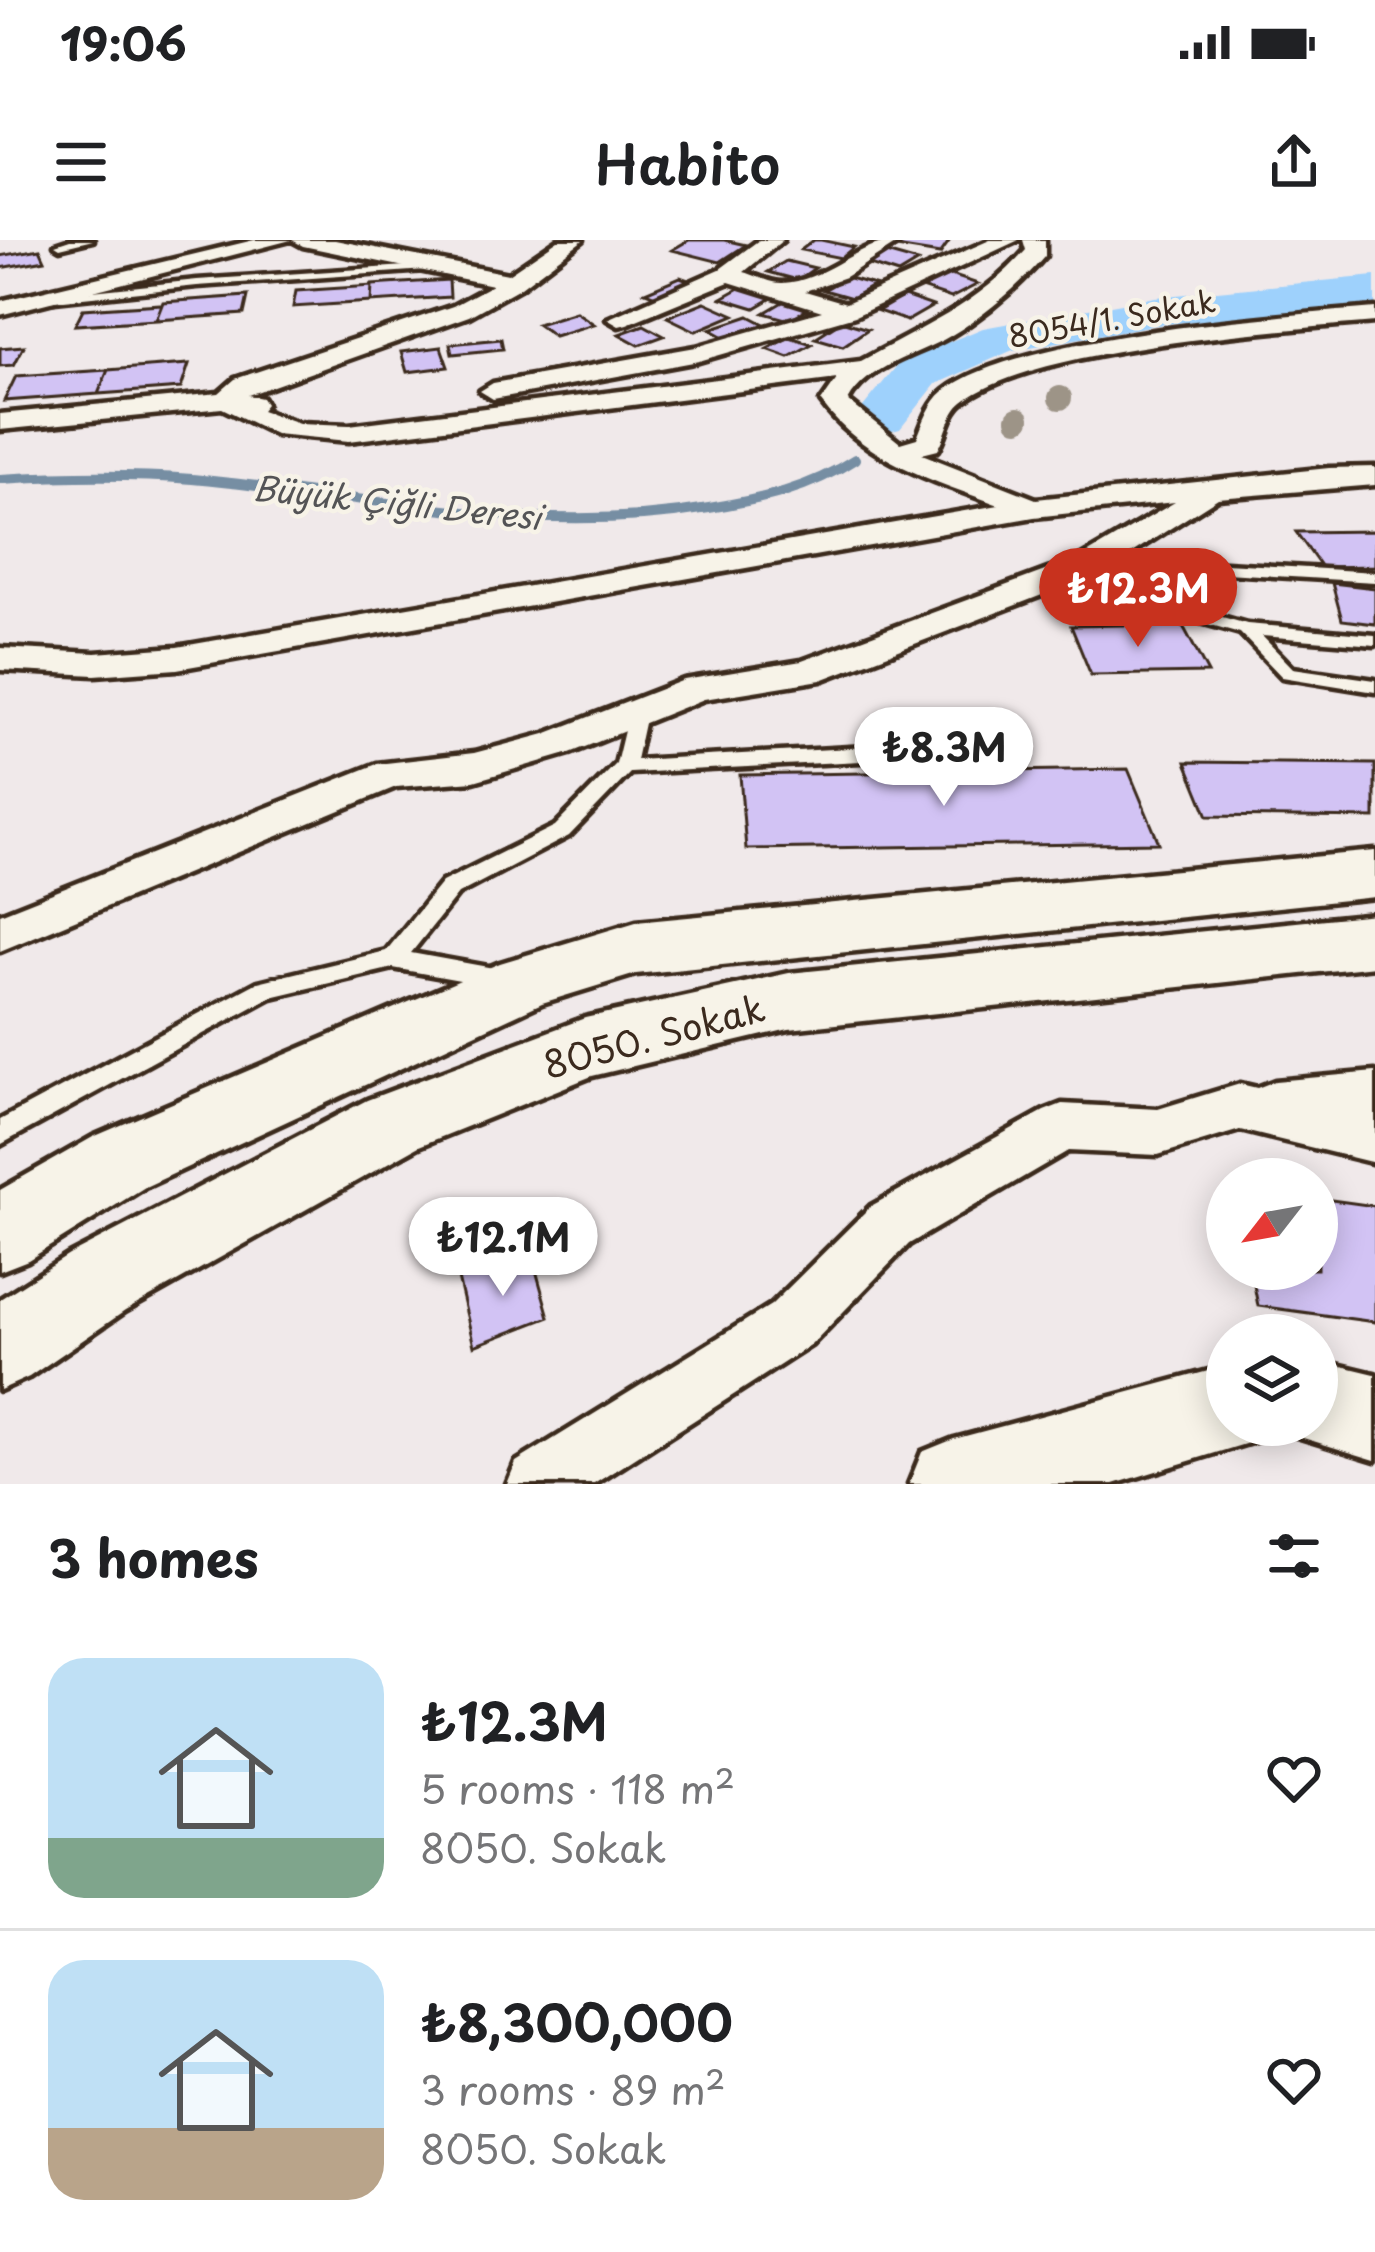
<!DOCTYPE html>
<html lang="en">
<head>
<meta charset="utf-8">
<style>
	:root { --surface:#fff; --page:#f6f6f6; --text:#202124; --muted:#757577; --line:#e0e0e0; --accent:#c8321e }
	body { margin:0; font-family:"Playpen Sans",sans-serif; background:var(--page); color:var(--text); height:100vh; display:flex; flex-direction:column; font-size:45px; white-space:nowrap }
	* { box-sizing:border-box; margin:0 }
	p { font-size:39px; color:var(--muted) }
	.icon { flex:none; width:66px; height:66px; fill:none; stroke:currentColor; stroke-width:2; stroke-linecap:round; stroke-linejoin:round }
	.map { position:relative; height:1244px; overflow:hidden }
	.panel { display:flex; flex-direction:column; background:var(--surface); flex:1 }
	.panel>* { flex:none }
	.needle { width:78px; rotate:239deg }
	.fabs { position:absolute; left:1206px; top:918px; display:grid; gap:24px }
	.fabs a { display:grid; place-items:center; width:132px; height:132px; border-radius:50%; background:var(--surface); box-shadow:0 6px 30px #0003; font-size:60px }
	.price { position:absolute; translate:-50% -102px; padding:0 27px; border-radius:42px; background:#fff; color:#222; font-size:39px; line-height:78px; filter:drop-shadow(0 3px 6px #0008) }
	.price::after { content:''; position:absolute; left:50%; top:72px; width:36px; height:27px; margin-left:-18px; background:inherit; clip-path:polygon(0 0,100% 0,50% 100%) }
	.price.on { background:var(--accent); color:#fff }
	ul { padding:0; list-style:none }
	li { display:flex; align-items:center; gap:36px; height:300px; padding:0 48px }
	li+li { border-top:3px solid var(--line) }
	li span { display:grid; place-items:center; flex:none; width:336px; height:240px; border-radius:36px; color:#555 }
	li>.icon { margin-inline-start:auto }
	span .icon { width:144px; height:144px; fill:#fffc; stroke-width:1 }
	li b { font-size:51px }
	h2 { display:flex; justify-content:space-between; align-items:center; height:144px; padding:0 48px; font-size:51px }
	.status { display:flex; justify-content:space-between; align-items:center; height:84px; padding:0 60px; background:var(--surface); direction:ltr }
	.status svg { height:33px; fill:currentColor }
	header { display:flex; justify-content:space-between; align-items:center; height:156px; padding:0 48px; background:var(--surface); font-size:54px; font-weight:600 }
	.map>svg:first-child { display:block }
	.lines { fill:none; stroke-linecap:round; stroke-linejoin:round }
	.stream { stroke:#768ea3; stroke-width:10 }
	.river { fill:#9ed1fc; fill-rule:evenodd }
	.building { fill:#d2c3f4; stroke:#3b2a1e; stroke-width:3 }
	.lane-casing { stroke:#3b2a1e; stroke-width:9 }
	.street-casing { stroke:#3b2a1e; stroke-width:9 }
	.secondary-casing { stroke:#3b2a1e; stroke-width:9 }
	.lane { fill:#f7f3e8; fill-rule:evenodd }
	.street { fill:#f7f3e8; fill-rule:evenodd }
	.secondary { fill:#f7f3e8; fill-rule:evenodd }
	.tree { fill:#9d9487 }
	.labels { text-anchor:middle; stroke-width:9; stroke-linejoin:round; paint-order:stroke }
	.far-street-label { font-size:30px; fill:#3b2a1e; stroke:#f7f3e8 }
	.far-water-label { font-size:33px; font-style:italic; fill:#545456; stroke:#f7f3e8 }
	.street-label { font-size:36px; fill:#3b2a1e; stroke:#f7f3e8 }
</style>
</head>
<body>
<div class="status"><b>19:06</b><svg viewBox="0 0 49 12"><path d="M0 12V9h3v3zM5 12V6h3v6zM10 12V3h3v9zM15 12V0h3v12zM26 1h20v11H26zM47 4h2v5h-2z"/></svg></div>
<header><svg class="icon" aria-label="menu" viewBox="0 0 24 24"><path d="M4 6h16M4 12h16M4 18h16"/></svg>Habito<svg class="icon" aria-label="share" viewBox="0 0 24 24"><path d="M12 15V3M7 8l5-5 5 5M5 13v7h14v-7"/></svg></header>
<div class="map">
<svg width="1375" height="1244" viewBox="0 0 1375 1244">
	<rect width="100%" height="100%" fill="#f0e9ea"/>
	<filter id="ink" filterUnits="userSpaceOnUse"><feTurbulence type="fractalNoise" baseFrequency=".00833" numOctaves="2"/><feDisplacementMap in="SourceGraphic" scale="24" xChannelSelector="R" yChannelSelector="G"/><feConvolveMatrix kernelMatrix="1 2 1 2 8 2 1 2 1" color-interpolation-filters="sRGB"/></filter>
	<g filter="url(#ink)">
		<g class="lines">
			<path class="stream" d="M0 239C64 235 127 234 192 239 371 255 528 298 709 268 763 259 809 249 855 219"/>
			<path class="river" d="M1375 36V64L1155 85 1013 110 936 144 900 189 881 194 862 189 854 178 900 122 983 88 1155 57Z"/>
		</g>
		<path class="building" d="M689 0H724L746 5 720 22 672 10Z
			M814 0H821L854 7 841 18 801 10Z
			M901 0H950L940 14 896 7Z
			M40 9 45 20 0 28V16Z
			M886 13 918 22 898 34 866 24Z
			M786 21 815 28 798 40 768 32Z
			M945 33 978 44 951 58 918 47Z
			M680 37 694 42 658 57 645 52Z
			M846 37 874 45 852 58 824 50Z
			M449 40 450 57 371 62 372 45Z
			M747 44 779 54 755 68 722 58Z
			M372 46 371 62 293 67 296 51Z
			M248 56 244 74 156 80 163 62Z
			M904 56 933 66 907 81 878 71Z
			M786 60 810 67 789 80 764 73Z
			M705 62 734 75 696 91 667 77Z
			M162 64 156 80 75 85 83 69Z
			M576 72 594 84 554 96 537 84Z
			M749 76 768 86 728 99 710 89Z
			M841 81 868 89 843 106 815 98Z
			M644 85 664 96 639 105 619 94Z
			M790 97 812 104 789 117 767 109Z
			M501 99 503 109 452 114 450 104Z
			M24 106 14 125 0 126V108Z
			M441 107 448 127 407 132 401 112Z
			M189 124 181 148 98 154 108 130Z
			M108 130 98 154 4 161 16 136Z
			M1375 291V326L1321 327 1296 292Z
			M1332 343 1375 348V384L1342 380Z
			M1182 384 1208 433 1091 435 1071 386Z
			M1186 522 1375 524V578L1208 576Z
			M1128 529 1159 603 746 609 740 535Z
			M1317 958 1375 966V1082L1258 1066 1251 1029H1317Z
			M531 1012 549 1077 474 1106 458 1038Z"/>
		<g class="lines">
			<defs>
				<path id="lane" d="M93 0 60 8 55 5 70 0Z
					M436 24 440 25V29L197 46 45 62 39 59 45 56 197 40Z
					M1091 320 1141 328 1225 323 1375 332V342L1225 333 1141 338 1119 334 1169 362 1247 384 1375 395V405L1262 396 1293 428 1375 440V452L1282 437 1240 393 1157 370 1085 328 1083 325Z
					M637 468 646 474 636 520 920 504 930 511 920 518 630 533 569 596 458 654 411 713 499 729 507 731 510 738 507 745 499 747 393 728 271 757 0 905V880L258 742 386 711 442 642 555 586 616 524 628 474Z"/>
				<path id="street" d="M254 0H291L0 75V61Z
					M292 0H335L508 34 558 0H583L521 47 469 76 248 155 262 158 266 164 261 170 299 183 349 185 861 121C921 88 979 64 1026 10L1023 0H1045V16C1018 47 986 75 950 96 916 116 868 125 848 161L900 203 917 198C923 183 930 162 944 151 1016 95 1278 76 1375 68V82C1282 90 1032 107 963 162 949 173 947 195 938 210L922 214 1036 259 1329 228 1375 227V245L1218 258 1102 332 821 440 704 459 570 513 474 541 396 547 0 711V674L377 524 474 513 545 494 684 440 802 421 1080 318 1175 262 1034 277 177 429 95 435 0 430V408L95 413 177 407 999 265C934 241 863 220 821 162L837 139 349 201 275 194 222 168 0 190V174L219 153 235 139 453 66 492 45 303 6Z
					M759 0H783L744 32C755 35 772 44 783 43 827 41 858 0 903 0L845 37 805 51 846 63 990 0H1019L855 76 699 121 493 159 480 151 493 143 696 107 822 71 729 42 627 84 619 86 607 79 720 29Z
					M1375 832V923L1240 890 1158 915 1068 911 909 1004 811 1105 595 1244H507L516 1222 771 1065 871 966 1044 871 1062 864 1158 869 1240 844 1257 848 1275 841Z"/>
				<path id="secondary" d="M1375 611V657L636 734 542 763 145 947 28 1020 0 1031V950L93 897 500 723 636 682Z
					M1375 674V726L789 789 592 836 419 906 125 1071 29 1137 0 1150V1059L69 1015 367 860 585 778 789 733Z
					M1317 1120 1375 1134V1220L1287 1193 1283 1185H1317Z
					M1227 1126V1185H1264L1258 1200 1114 1244H909L922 1212 954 1199Z"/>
			</defs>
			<use href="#lane" class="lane-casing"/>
			<use href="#street" class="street-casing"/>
			<use href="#secondary" class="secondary-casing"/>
			<use href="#lane" class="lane"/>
			<use href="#street" class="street"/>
			<use href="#secondary" class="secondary"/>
		</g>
		<g class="tree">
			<circle cx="1060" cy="158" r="12"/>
			<circle cx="1018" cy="179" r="12"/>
		</g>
	</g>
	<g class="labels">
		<g class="far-street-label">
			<text transform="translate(1112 80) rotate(-10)" y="10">8054/1. Sokak</text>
		</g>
		<g class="far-water-label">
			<text transform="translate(397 263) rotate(6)" y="12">Büyük Çiğli Deresi</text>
		</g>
		<g class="street-label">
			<text transform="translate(654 797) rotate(-15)" y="13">8050. Sokak</text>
		</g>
	</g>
</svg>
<div class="fabs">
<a><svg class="needle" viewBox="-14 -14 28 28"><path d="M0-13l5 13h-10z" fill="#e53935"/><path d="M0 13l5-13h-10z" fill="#757577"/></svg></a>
<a><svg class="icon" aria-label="layers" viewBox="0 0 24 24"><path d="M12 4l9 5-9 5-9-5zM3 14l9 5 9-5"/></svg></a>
</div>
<b class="price on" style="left:1138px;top:410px">₺12.3M</b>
<b class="price" style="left:944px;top:569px">₺8.3M</b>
<b class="price" style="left:503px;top:1059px">₺12.1M</b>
</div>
<section class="panel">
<h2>3 homes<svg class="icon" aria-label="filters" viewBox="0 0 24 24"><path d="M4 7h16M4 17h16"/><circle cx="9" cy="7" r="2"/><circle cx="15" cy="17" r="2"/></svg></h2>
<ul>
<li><span style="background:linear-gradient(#bfe0f5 75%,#7fa58c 0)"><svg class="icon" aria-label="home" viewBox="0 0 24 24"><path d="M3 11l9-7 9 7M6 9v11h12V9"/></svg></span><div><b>₺12.3M</b><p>5 rooms · 118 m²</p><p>8050. Sokak</p></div><svg class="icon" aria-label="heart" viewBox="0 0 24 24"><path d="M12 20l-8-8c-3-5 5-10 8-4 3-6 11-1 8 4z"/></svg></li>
<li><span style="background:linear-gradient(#bfe0f5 70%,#b9a48a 0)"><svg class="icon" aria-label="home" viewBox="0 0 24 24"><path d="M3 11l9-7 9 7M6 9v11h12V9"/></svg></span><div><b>₺8,300,000</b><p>3 rooms · 89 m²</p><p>8050. Sokak</p></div><svg class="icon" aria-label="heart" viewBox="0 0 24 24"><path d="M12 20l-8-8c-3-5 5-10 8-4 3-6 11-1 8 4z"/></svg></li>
</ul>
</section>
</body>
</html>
